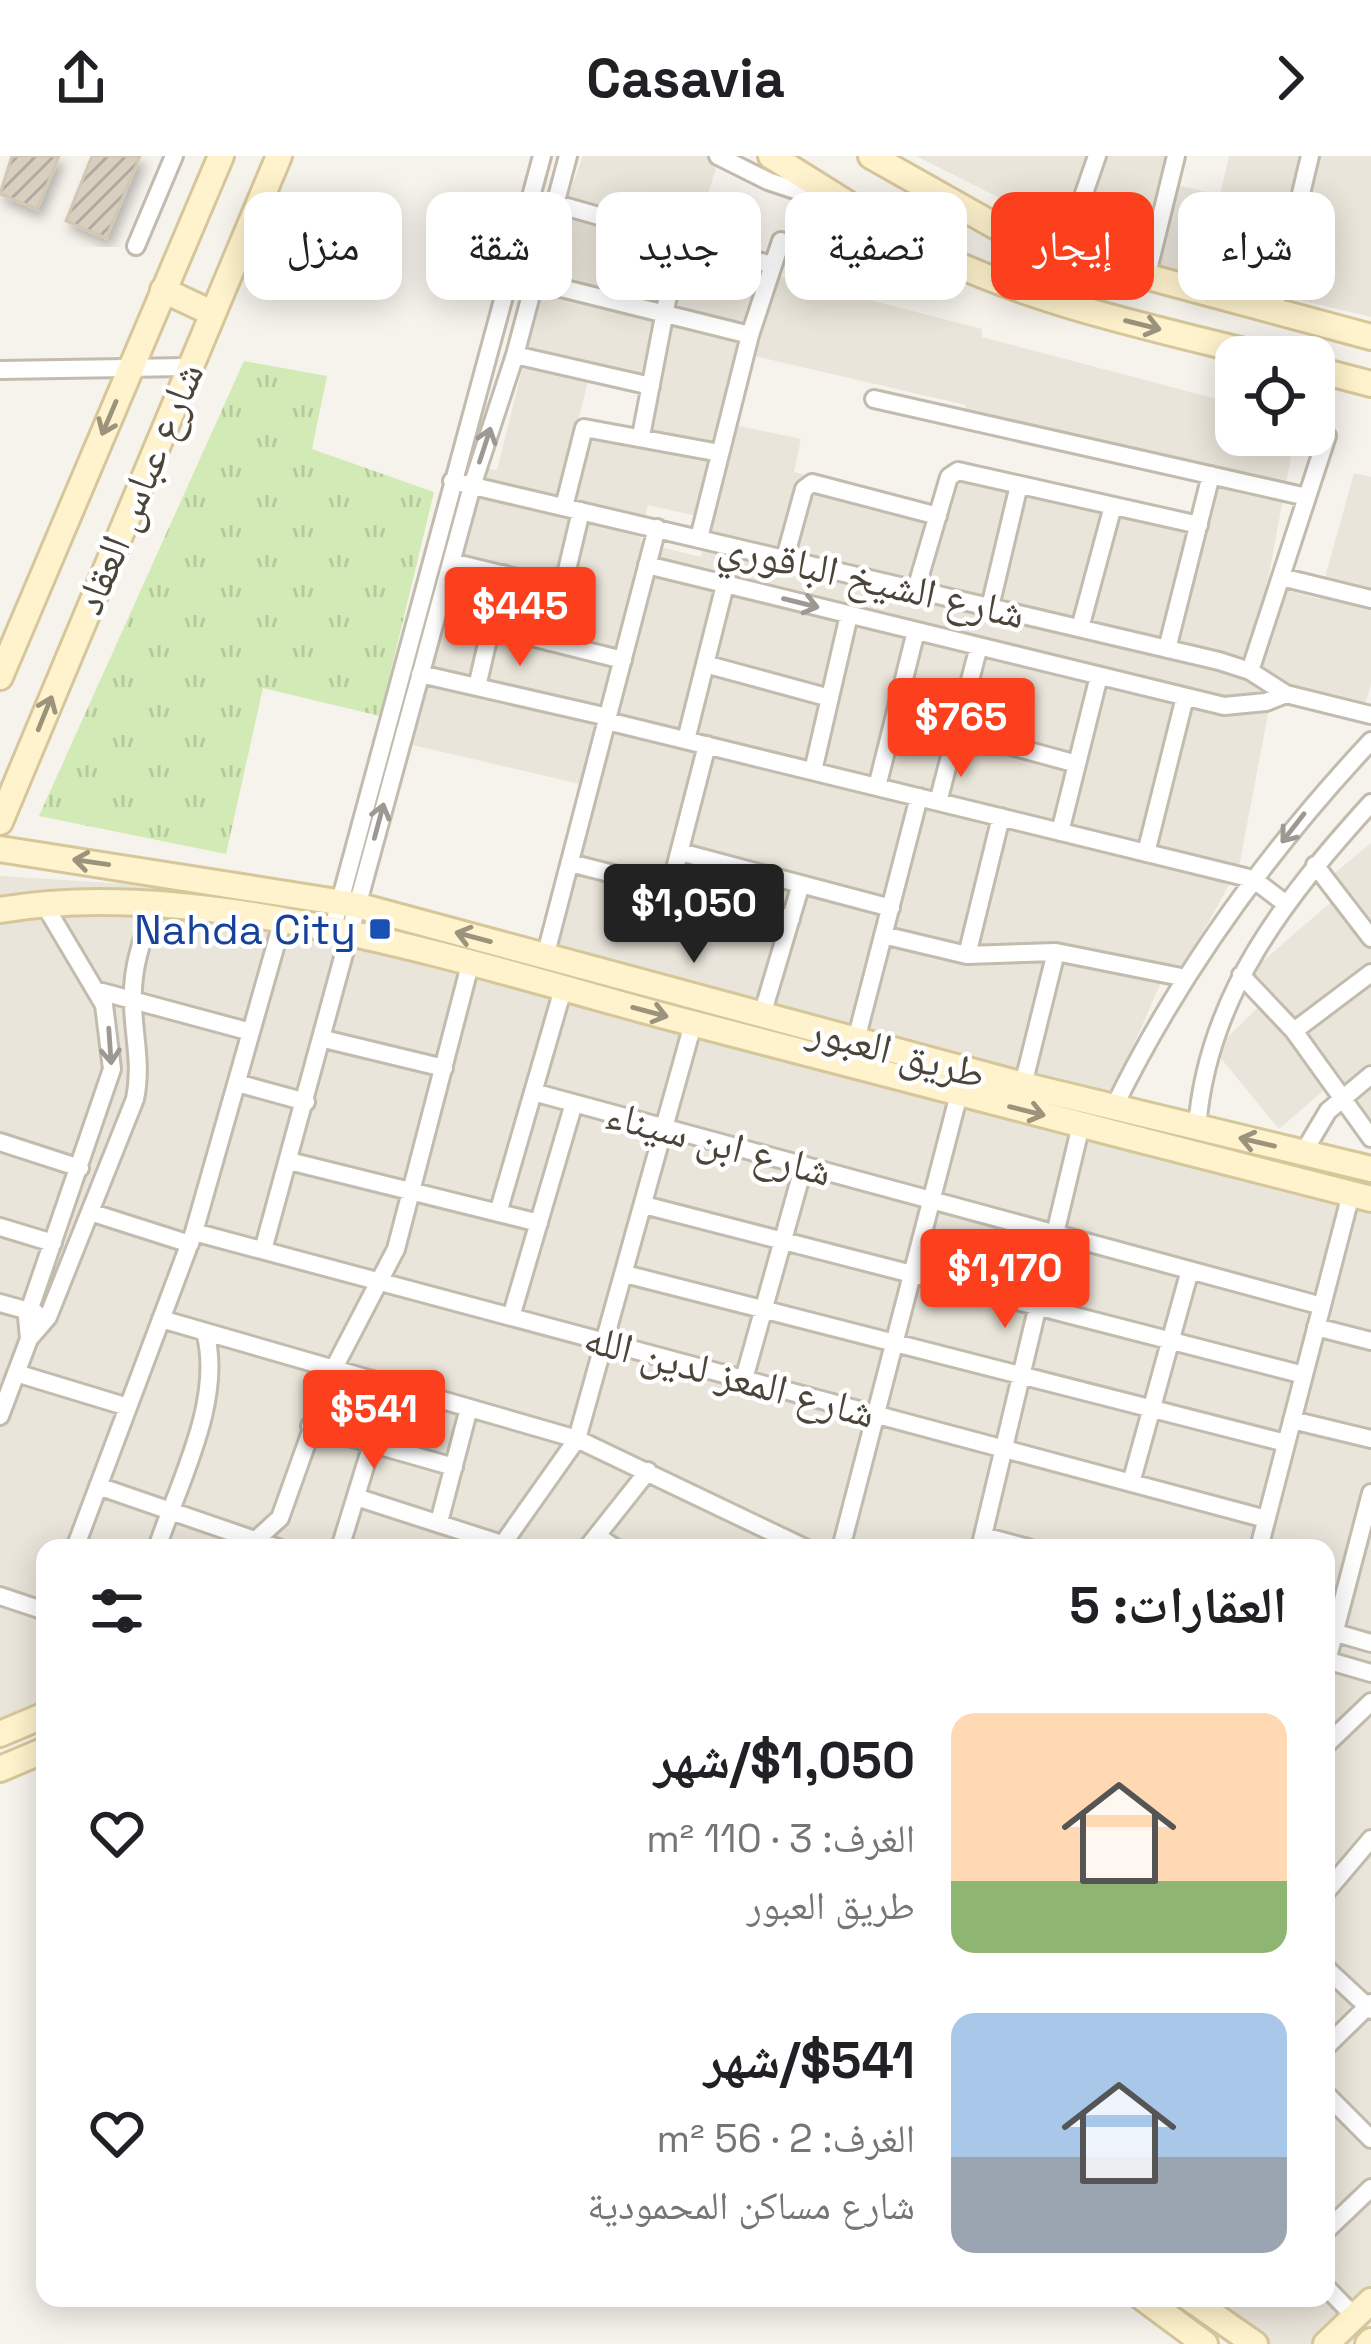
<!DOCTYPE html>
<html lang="ar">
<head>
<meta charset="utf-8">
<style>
	:root { --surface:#fff; --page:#f6f6f6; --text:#202124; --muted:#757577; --accent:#fc3f1d }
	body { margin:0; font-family:"Space Grotesk","Noto Naskh Arabic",sans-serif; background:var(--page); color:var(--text); direction:rtl; height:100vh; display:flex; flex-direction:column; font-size:45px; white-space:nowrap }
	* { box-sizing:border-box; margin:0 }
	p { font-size:39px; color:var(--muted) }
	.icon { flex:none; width:66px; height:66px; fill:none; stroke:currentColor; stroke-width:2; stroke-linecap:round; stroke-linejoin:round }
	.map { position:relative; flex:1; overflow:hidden; direction:ltr }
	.details { position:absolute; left:36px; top:1383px; width:1299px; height:768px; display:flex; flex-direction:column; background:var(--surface); border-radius:24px; box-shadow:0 6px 30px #0003; direction:rtl }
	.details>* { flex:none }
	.hud { position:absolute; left:36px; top:36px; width:1299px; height:108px; direction:rtl; display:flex; gap:24px }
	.tools { position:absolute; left:1215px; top:180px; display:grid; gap:24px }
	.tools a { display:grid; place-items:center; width:120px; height:120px; border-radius:24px; background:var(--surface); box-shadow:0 6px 30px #0003; font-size:60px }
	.price { position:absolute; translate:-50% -102px; padding:0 27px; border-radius:12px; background:var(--accent); color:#fff; font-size:39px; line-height:78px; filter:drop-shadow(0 3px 6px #0008) }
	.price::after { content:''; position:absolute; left:50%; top:72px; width:36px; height:27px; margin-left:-18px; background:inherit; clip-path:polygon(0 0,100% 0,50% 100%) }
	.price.selected { background:#222; color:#fff }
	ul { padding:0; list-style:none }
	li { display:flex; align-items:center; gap:36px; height:300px; padding:0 48px }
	li span { display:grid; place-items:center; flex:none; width:336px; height:240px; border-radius:24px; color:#555 }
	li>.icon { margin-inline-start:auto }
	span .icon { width:144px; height:144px; fill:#fffc; stroke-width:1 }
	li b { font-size:51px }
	h2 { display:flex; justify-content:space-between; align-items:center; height:144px; padding:0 48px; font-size:51px }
	.chip { padding:0 42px; border-radius:24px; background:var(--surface); box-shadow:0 6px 30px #0003; font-size:42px; line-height:108px }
	.chip.selected { background:var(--accent); color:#fff }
	header { display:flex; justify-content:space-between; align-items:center; height:156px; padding:0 48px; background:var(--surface); font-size:54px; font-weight:700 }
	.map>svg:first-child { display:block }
	.residential { fill:#eae5da; fill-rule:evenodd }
	.grass { fill:url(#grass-tufts) }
	.building { fill:url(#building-hatch); stroke:#d3c7b4; stroke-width:3; filter:url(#shadow) }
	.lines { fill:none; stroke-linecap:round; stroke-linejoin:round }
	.street-casing { stroke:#c2bbae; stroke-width:22 }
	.secondary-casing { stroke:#d6c79b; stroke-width:30 }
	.street { stroke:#fff; stroke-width:16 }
	.secondary { stroke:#fff3cd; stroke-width:24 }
	.oneway { stroke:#9c937c }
	.oneway2 { stroke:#9c9892 }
	.transit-dot { fill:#1a4fb4; stroke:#fff; stroke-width:4.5 }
	.labels { text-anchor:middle; stroke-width:9; stroke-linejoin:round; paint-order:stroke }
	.street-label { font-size:42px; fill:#4b4439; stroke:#fff }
	.transit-label { font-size:42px; fill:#164399; stroke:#fff; text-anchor:end }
</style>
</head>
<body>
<header><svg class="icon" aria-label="forward" viewBox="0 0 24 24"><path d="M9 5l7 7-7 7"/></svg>Casavia<svg class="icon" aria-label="share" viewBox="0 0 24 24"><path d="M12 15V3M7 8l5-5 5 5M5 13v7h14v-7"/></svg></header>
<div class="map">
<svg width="1371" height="2188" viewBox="0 0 1371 2188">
	<defs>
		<pattern id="grass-tufts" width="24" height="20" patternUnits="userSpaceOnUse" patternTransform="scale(3)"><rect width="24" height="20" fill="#d2eab5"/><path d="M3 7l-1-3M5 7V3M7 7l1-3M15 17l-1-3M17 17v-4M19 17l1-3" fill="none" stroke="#b6ca9c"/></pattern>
		<pattern id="building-hatch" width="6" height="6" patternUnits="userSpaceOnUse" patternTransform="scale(3)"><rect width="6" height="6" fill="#d8cfc1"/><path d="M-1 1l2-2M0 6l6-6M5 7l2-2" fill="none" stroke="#b1aa9e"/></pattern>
		<filter id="shadow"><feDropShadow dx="4.5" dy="8" stdDeviation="6" flood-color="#0004"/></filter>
	</defs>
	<rect width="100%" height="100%" fill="#f6f3ec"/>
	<path class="residential" d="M583 0H720L689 97 982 173V181L1236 248V279H1295L1267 429 1319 443 1354 317 1371 321V528L1362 560 1272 537 1239 711 1183 812 1168 810 1112 939 540 790 584 629 404 587 476 311 497 314 559 66ZM737 196 966 249 965 260 1216 319 1202 373 955 320 945 355 794 316 801 283 735 269 712 305ZM592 208 660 224 646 291 576 274ZM648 349 710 363 701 401 640 386ZM512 413 559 425 545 480 498 469ZM677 687 808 720 801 755 668 722Z
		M916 0H1183L1177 29 1220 39 1229 0H1371V161L1157 110 1087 86Z
		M1371 687V964L1337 923 1279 973 1214 894 1269 841 1250 816 1343 736 1331 720Z
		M0 720 128 728 284 752 1371 1026V2167L1350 2188H1228L1165 2142H1326V1392H45V1574L0 1594Z"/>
	<path class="grass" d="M244 205 327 220 312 293 434 336 380 560 263 532 226 698 39 660Z"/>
	<path class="building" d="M12 0H59L37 53 0 38Z
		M92 0H140L106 82 66 65Z"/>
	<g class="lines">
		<defs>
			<path id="street" d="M718 0 768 25 840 49
				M553 47 772 109
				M136 90 174 0
				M1063 98 1097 0
				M1146 122 1176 0
				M533 125 750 179
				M1273 155 1310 0
				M515 199 651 230
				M0 214 187 211
				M874 243 1307 341
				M641 280 679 82
				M452 325 1219 505 1250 515 1286 538 1371 559
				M564 351 584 272 720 297
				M699 382 750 179 781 85
				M785 402 804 333 812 327 938 360
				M451 406 563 433
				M647 409 1224 550 1266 546 1286 538
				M1281 421 1371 443
				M916 433 949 321 958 315 1199 369
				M990 451 1019 329
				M491 471 623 504
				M1080 472 1113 350
				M550 486 581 355
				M1167 493 1211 319
				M705 508 830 542
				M1250 515 1327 280
				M420 518 608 561
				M477 531 503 418
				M607 565 1253 723 1286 748
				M956 575 1077 608
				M686 584 725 429
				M813 615 849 459
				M877 631 916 475
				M938 646 979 490
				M1060 676 1099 520
				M680 696 891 752
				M1146 697 1185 541
				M570 707 791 763
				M1315 709 1371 782
				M670 732 707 589
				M332 775 542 0
				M883 779 967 799 1056 796 1186 822
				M967 799 1001 661
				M545 801 657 372
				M1241 819 1294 875 1371 982
				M95 834 251 876
				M762 859 801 728
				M1294 875 1371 817
				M324 883 444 912
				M856 884 919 641
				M237 927 306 946
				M1023 929 1056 796
				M533 936 1322 1150
				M1114 951C1180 816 1269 694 1371 585
				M1197 972C1207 840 1285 742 1371 647
				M0 986 80 1012
				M1303 997 1328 955 1371 919
				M289 1005 539 1067
				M644 1049 1304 1219
				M90 1056 190 1088
				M498 1057 563 833
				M0 1071 53 1087
				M194 1076 1266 1363
				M263 1094 472 330 515 199 568 0
				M625 1118 1286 1287
				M0 1147 36 1157
				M511 1161 574 947
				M161 1163 577 1283 805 1392
				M1316 1171 1371 1185
				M29 1183 27 1161 112 913 104 849 44 748
				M16 1217 128 1251
				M744 1223 804 1009
				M0 1260 29 1183 48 1161 135 943C142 910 134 882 133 849 131 813 142 780 157 748
				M1292 1264 1371 1283
				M310 1270 454 1311
				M1131 1327 1190 1114
				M98 1330 278 1392
				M356 1341 514 1392
				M439 1366 469 1252
				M597 1380 615 1392
				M983 1380 1028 1392
				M75 1392 194 1076 282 767
				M157 1392C178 1328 224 1244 205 1176
				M247 1392 280 1362 333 1214 396 1093 470 809
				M340 1392 372 1288
				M500 1392 577 1283 693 868
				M587 1392 648 1315
				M841 1392 959 938
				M980 1392 1081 969
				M1259 1392 1351 1038
				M0 1440 45 1455
				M1326 1474 1371 1487
				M1326 1504 1371 1517
				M1327 1505 1371 1337
				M1326 1589 1371 1546
				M1326 1736 1371 1683
				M1326 1812 1371 1854
				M1326 1891 1371 1847
				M1326 1938 1371 1983
				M1326 2075 1371 2032
				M1326 2131 1354 2160"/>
			<path id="secondary" d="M771 0C829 35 886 75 947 104 1049 151 1159 173 1267 201
				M871 0 1004 75 1063 98 1371 181
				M163 134 212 157
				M1314 213 1371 228
				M0 521 221 0
				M0 666 279 0
				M0 693 356 749 1023 929 1371 1013
				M0 754C205 718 477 810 676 863 908 924 1139 984 1371 1043
				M0 1578 45 1559
				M0 1613 45 1594
				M1143 2142 1205 2188
				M1189 2142 1255 2188
				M1326 2188 1371 2145
				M1368 2188 1371 2185"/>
		</defs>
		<use href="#street" class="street-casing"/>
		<use href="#secondary" class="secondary-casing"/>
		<use href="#street" class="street"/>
		<use href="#secondary" class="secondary"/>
	</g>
	<defs><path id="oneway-shaft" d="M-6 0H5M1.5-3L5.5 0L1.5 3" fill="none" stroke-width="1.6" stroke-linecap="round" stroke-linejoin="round" transform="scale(3)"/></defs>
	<g class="oneway">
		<use href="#oneway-shaft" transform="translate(1143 169) rotate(14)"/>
		<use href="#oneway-shaft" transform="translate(109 262) rotate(113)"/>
		<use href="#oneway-shaft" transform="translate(45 557) rotate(-68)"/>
		<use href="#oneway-shaft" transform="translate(91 706) rotate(-172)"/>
		<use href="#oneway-shaft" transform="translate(473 781) rotate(-165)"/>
		<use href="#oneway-shaft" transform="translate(650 856) rotate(15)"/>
		<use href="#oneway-shaft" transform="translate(1027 955) rotate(14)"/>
		<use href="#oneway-shaft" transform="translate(1257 986) rotate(-167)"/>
	</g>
	<g class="oneway2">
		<use href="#oneway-shaft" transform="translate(485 289) rotate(-72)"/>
		<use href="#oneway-shaft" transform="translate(801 447) rotate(14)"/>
		<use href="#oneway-shaft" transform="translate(379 665) rotate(-75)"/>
		<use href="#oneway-shaft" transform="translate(1293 672) rotate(128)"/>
		<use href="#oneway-shaft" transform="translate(110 890) rotate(86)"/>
	</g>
	<rect class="transit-dot" x="368" y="761" width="24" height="24" rx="6"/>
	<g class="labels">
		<g class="street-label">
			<text transform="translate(138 332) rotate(-67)" y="15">شارع عباس العقاد</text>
			<text transform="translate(872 423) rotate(13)" y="15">شارع الشيخ الباقوري</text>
			<text transform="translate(897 895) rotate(15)" y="15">طريق العبور</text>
			<text transform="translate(719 986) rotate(15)" y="15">شارع ابن سيناء</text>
			<text transform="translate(730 1219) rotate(15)" y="15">شارع المعز لدين الله</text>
		</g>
		<g class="transit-label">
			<text x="356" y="788">Nahda City</text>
		</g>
	</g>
</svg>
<div class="tools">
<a><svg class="icon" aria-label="locate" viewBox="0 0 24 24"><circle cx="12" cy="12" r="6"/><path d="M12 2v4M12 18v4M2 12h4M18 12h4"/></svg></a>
</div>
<b class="price" style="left:520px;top:513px">$445</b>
<b class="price" style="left:961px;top:624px">$765</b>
<b class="price selected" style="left:694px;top:810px">$1,050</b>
<b class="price" style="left:1005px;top:1175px">$1,170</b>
<b class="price" style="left:374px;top:1316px">$541</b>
<div class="hud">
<a class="chip">شراء</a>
<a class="chip selected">إيجار</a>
<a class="chip">تصفية</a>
<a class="chip">جديد</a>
<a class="chip">شقة</a>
<a class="chip">منزل</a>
</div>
<section class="details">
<h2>العقارات: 5<svg class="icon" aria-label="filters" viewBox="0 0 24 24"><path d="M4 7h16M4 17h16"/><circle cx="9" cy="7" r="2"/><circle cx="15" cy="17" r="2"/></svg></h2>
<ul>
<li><span style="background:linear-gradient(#ffd9b3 70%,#8fb573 0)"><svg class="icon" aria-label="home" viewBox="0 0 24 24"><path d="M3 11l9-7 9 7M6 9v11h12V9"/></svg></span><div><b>$1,050/شهر</b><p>الغرف: 3 · 110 m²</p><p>طريق العبور</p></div><svg class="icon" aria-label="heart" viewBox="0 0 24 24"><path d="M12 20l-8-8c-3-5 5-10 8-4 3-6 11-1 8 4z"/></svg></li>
<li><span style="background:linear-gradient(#a9c7e8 60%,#9aa5b1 0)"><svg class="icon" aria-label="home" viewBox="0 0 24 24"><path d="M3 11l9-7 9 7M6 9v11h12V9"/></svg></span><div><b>$541/شهر</b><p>الغرف: 2 · 56 m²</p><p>شارع مساكن المحمودية</p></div><svg class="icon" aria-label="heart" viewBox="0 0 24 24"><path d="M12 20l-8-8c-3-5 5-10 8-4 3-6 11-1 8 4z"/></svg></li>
</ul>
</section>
</div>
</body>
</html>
